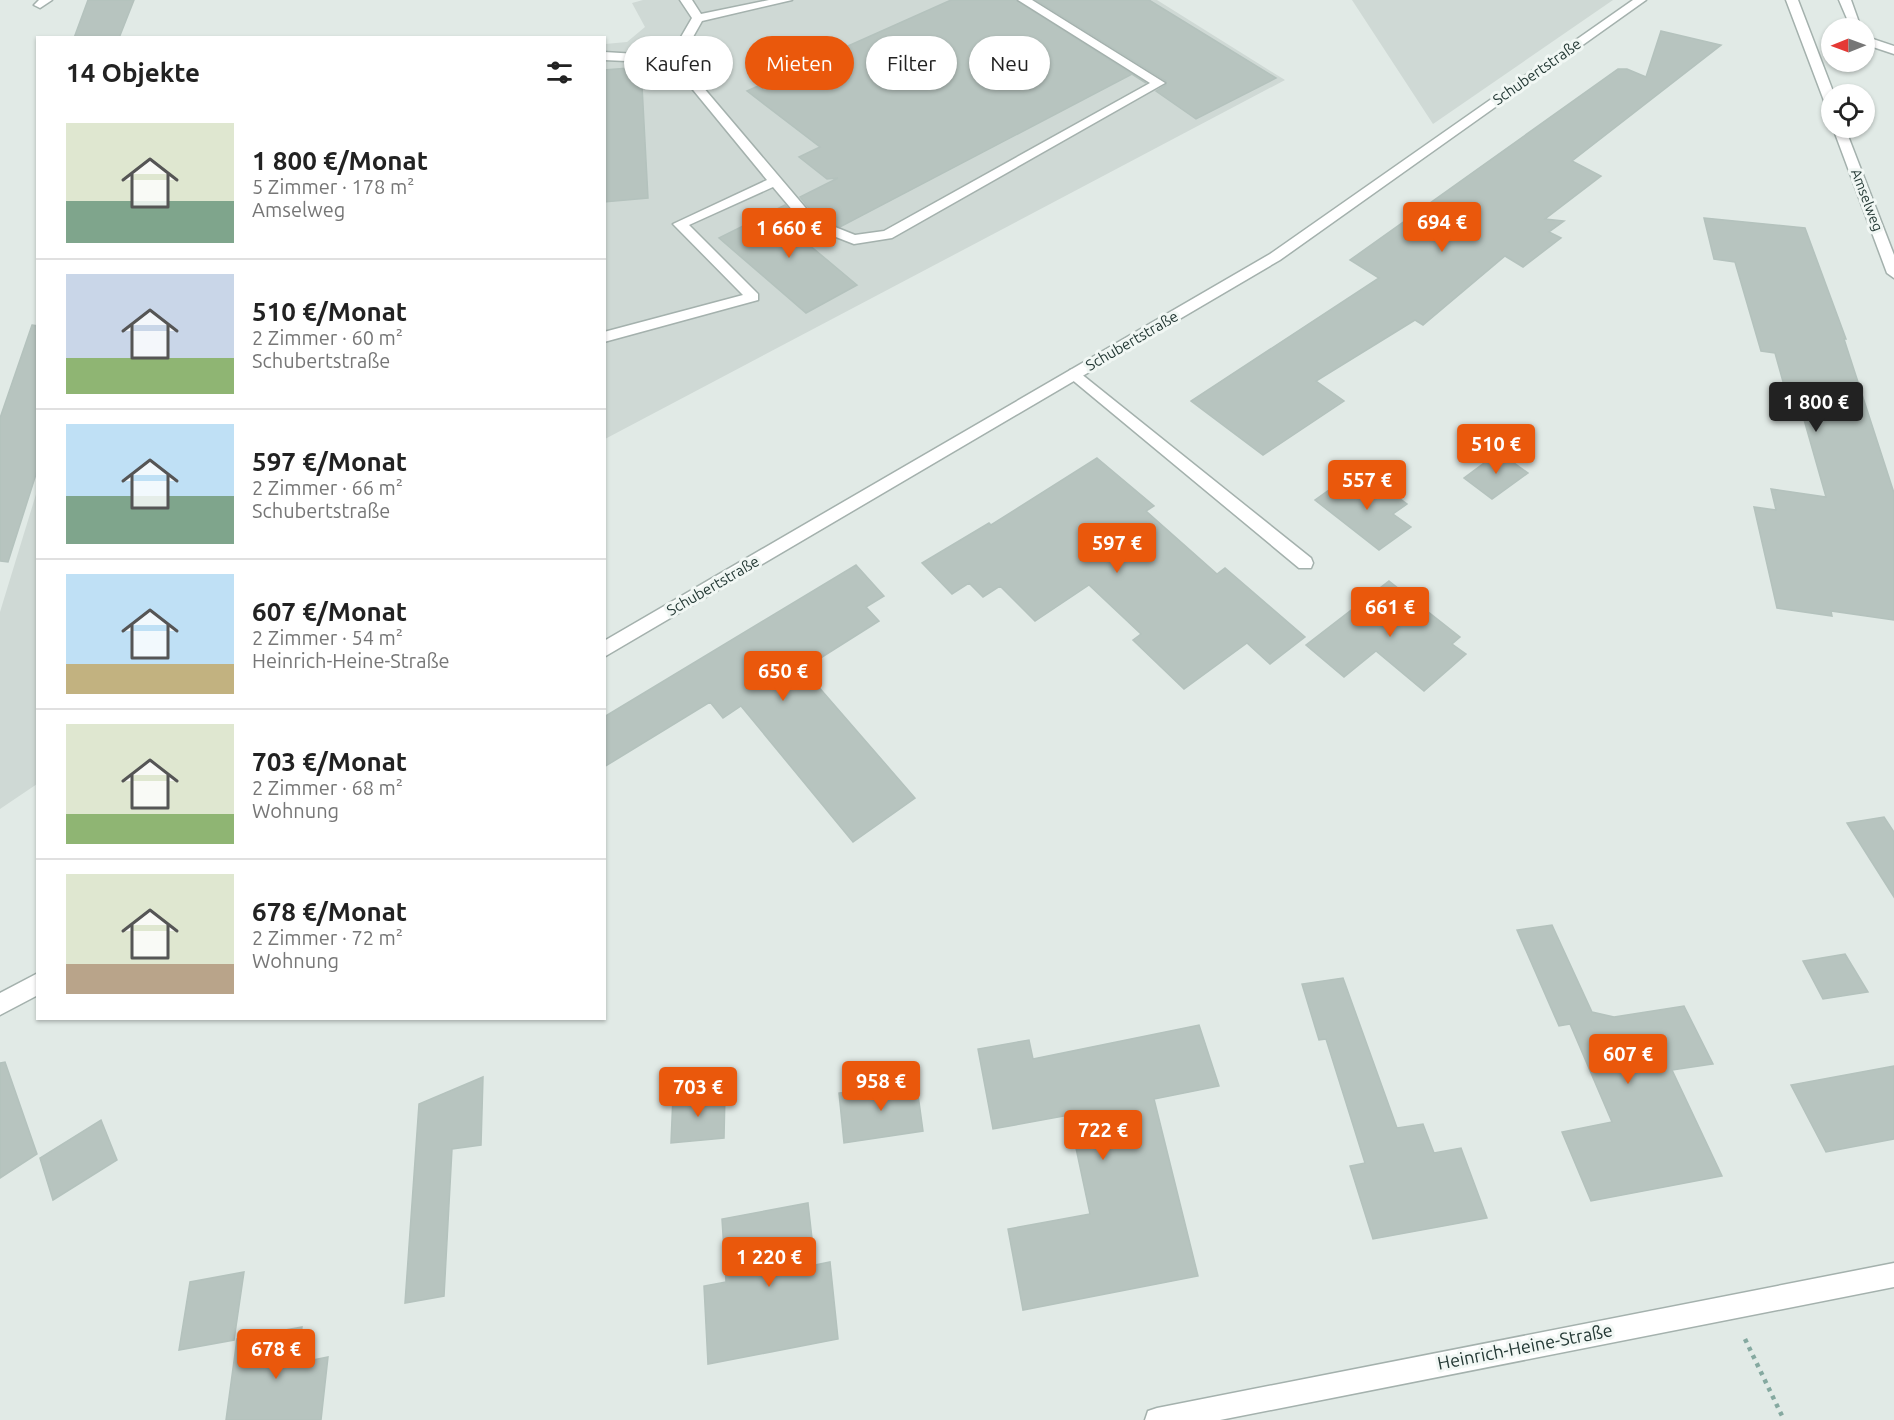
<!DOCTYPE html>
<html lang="de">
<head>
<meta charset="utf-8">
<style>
	:root { --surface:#fff; --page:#f6f6f6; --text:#222; --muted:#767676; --line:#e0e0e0; --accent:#ea580c }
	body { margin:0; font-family:Ubuntu,sans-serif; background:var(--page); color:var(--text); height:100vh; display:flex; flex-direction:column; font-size:22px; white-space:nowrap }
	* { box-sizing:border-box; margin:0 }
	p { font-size:20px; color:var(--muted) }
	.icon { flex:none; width:33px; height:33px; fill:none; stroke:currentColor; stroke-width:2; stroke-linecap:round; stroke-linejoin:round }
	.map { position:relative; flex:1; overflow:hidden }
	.panel { position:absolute; left:36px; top:36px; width:570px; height:984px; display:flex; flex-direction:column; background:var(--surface); border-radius:0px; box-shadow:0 2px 4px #0004 }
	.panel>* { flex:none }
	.hud { position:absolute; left:624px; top:36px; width:570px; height:54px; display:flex; gap:12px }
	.needle { width:39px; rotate:269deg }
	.controls { position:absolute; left:1821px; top:18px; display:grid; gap:12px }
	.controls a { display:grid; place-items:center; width:54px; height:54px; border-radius:50%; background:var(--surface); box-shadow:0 2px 4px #0004; font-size:30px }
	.price { position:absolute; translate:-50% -51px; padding:0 14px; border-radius:6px; background:var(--accent); color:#fff; font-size:20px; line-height:39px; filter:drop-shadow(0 2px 3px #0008) }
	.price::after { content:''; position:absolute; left:50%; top:36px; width:18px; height:14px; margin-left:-9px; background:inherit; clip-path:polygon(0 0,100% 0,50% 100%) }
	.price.selected { background:#222; color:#fff }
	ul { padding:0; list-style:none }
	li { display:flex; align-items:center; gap:18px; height:150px; padding:0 30px }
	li+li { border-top:2px solid var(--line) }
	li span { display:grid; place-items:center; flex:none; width:168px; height:120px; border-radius:0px; color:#555 }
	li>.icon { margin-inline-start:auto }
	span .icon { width:72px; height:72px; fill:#fffc; stroke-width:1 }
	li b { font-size:26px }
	h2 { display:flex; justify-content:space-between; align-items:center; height:72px; padding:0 30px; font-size:26px }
	.pill { padding:0 21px; border-radius:27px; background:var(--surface); box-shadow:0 2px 4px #0004; font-size:21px; line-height:54px }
	.pill.selected { background:var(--accent); color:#fff }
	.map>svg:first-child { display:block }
	.built { fill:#cfd9d5 }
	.building { fill:#b7c4bf; stroke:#b4c2bd; stroke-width:1.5 }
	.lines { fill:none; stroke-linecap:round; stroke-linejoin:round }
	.lane-casing { stroke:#a4b1ad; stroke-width:3 }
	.street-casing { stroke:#a4b1ad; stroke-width:3 }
	.path { stroke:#85a9a0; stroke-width:4.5; stroke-dasharray:4 5; stroke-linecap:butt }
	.lane { fill:#fff; fill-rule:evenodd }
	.street { fill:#fff; fill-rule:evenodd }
	.labels { text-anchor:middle; stroke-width:6; stroke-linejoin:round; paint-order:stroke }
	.far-street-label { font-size:14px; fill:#233834; stroke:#f1f7f4 }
	.street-label { font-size:15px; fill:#233834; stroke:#f1f7f4 }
	.near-street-label { font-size:18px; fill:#233834; stroke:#f1f7f4 }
</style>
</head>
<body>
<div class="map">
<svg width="1894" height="1420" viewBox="0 0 1894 1420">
	<rect width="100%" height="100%" fill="#e1eae6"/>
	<path class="built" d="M643 0H1157L1285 80 605 439V44L627 42 645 27 632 3Z
		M1352 0H1613L1433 124Z
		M37 491V784L0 809V612Z"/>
	<path class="building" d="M88 0H134L119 38H74Z
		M951 0H1016L1146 83 1132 74 840 227 816 217 800 197 838 178 827 179 799 157 820 147 747 91Z
		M1036 0H1149L1276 78 1196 119 1156 91 1166 85V81Z
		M1661 31 1721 45 1572 161 1601 176 1545 219 1564 221 1549 232 1561 238 1523 267 1505 256 1423 325 1415 320 1316 381 1344 401 1263 455 1191 401 1379 278 1350 260 1618 69H1627L1646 77Z
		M641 67 648 198 604 202V70Z
		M785 205 803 226 824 235 808 244 857 285 806 313 719 238Z
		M1704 218 1805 228 1846 339H1844L1894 493V620L1831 611 1832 616 1777 608 1754 507 1776 510 1771 489 1826 497 1803 416 1792 414 1775 353 1761 351 1735 262 1714 259Z
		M32 325 38 326V468L8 562 0 561V418Z
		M1499 452 1528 473 1492 499 1464 478Z
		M1097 458 1154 506 1146 511 1217 574 1225 568 1305 637 1270 664 1247 643 1184 689 1133 640 1141 634 1089 585 1035 621 1000 586 983 597 969 583 952 594 922 563 989 523 991 525Z
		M1346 478 1362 490 1376 481 1407 504 1393 514 1411 527 1379 550 1315 500Z
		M856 565 884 596 866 607 879 621 803 669 915 798 853 842 741 706 723 718 710 702 604 767V717Z
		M1389 581 1460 637 1452 644 1466 654 1424 691 1376 651 1344 677 1306 645Z
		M1884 817 1894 832V897L1847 823Z
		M1552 925 1592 1012 1614 1017 1684 1006 1713 1064 1672 1070 1722 1176 1591 1201 1562 1132 1612 1122 1570 1024 1559 1026 1517 930Z
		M1845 954 1868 992 1823 999 1803 961Z
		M1343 978 1397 1128 1423 1124 1434 1153 1461 1148 1487 1218 1373 1239 1350 1166 1365 1163 1326 1039 1319 1040 1302 984Z
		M1199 1025 1219 1086 1154 1099 1198 1276 1023 1310 1008 1229 1090 1214 1069 1115 993 1129 978 1049 1029 1040 1033 1059Z
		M5 1062 37 1154 0 1178V1063Z
		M1894 1066V1139L1826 1152 1791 1085Z
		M483 1077 481 1145 452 1149 444 1296 405 1303 419 1104Z
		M916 1080 923 1131 844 1143 839 1093Z
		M725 1093 724 1138 671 1143 673 1096Z
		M101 1120 117 1160 53 1200 40 1158Z
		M808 1203 815 1265 830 1262 838 1339 708 1364 704 1286 726 1282 722 1219Z
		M244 1272 234 1340 179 1350 190 1282Z
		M302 1327 298 1363 328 1357 321 1420H226L237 1339Z"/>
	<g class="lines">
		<defs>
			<path id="lane" d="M680 0H692L701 14 769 0H792L702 21 680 60 815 219 855 235 884 231 1150 83 1018 0H1032L1165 83 892 238 854 244 805 225 773 187 689 225 758 294V300L604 342V332L743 295 673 224 767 180 671 63 604 60V52L670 56 692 18Z
				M1839 0H1851L1861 28H1851Z
				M1864 36 1894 46V54L1864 44Z
				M1075 369 1311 558 1313 563 1311 568H1299L1070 378 1068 374 1070 370Z"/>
			<path id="street" d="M39 0H52L40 8 34 5Z
				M1633 0H1646L1280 260 604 657V641L1270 254Z
				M1786 0H1798L1834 94H1832V110L1826 106Z
				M1833 128H1845L1894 255V278L1887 273Z
				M38 973V995L0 1015V993Z
				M1894 1263V1287L1220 1420H1145L1148 1411 1157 1408Z"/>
		</defs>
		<use href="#lane" class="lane-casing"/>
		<use href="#street" class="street-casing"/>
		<path class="path" d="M1745 1339 1784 1420"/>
		<use href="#lane" class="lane"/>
		<use href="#street" class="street"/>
	</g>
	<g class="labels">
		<g class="far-street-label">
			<text transform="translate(1867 200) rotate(69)" y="5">Amselweg</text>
		</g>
		<g class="street-label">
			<text transform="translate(1537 72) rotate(-35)" y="5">Schubertstraße</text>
			<text transform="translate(1132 341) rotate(-30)" y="5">Schubertstraße</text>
			<text transform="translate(713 586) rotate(-30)" y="5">Schubertstraße</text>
		</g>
		<g class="near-street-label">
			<text transform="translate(1525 1347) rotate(-11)" y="6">Heinrich-Heine-Straße</text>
		</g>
	</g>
</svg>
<div class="controls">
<a><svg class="needle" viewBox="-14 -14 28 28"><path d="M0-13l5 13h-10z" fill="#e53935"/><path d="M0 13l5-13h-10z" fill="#767676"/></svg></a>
<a><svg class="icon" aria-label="locate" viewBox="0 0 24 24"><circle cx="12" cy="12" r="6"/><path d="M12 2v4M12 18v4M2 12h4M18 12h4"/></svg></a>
</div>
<b class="price" style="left:1442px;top:253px">694 €</b>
<b class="price" style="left:789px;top:259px">1 660 €</b>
<b class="price selected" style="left:1816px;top:433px">1 800 €</b>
<b class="price" style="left:1496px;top:475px">510 €</b>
<b class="price" style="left:1367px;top:511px">557 €</b>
<b class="price" style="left:1117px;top:574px">597 €</b>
<b class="price" style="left:1390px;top:638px">661 €</b>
<b class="price" style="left:783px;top:702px">650 €</b>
<b class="price" style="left:1628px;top:1085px">607 €</b>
<b class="price" style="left:881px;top:1112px">958 €</b>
<b class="price" style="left:698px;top:1118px">703 €</b>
<b class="price" style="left:1103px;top:1161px">722 €</b>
<b class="price" style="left:769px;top:1288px">1 220 €</b>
<b class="price" style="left:276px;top:1380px">678 €</b>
<div class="hud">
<a class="pill">Kaufen</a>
<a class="pill selected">Mieten</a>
<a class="pill">Filter</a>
<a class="pill">Neu</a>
</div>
<section class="panel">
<h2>14 Objekte<svg class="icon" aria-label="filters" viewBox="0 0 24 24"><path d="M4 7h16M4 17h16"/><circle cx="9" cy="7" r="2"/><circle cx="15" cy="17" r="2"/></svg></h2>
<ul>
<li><span style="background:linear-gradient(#dfe7d0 65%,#7fa58c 0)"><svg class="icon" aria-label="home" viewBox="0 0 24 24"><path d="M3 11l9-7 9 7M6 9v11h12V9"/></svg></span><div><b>1 800 €/Monat</b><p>5 Zimmer · 178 m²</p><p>Amselweg</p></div></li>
<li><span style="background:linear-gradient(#c9d6e8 70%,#8fb573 0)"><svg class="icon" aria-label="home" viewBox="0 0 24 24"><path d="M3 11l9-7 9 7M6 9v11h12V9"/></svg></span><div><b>510 €/Monat</b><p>2 Zimmer · 60 m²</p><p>Schubertstraße</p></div></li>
<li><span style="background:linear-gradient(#bfe0f5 60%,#7fa58c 0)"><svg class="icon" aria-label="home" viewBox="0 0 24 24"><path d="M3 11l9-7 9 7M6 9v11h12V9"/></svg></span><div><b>597 €/Monat</b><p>2 Zimmer · 66 m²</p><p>Schubertstraße</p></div></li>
<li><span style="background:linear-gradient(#bfe0f5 75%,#c2b280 0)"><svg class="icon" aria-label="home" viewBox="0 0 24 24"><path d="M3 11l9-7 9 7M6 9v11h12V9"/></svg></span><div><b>607 €/Monat</b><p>2 Zimmer · 54 m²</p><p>Heinrich-Heine-Straße</p></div></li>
<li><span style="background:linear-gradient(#dfe7d0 75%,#8fb573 0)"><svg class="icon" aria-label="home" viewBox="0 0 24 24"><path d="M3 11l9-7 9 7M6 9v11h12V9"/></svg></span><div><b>703 €/Monat</b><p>2 Zimmer · 68 m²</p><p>Wohnung</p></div></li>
<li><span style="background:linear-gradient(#dfe7d0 75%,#b9a48a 0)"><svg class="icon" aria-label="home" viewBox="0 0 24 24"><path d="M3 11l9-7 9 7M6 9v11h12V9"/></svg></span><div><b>678 €/Monat</b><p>2 Zimmer · 72 m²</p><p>Wohnung</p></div></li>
</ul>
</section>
</div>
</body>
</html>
